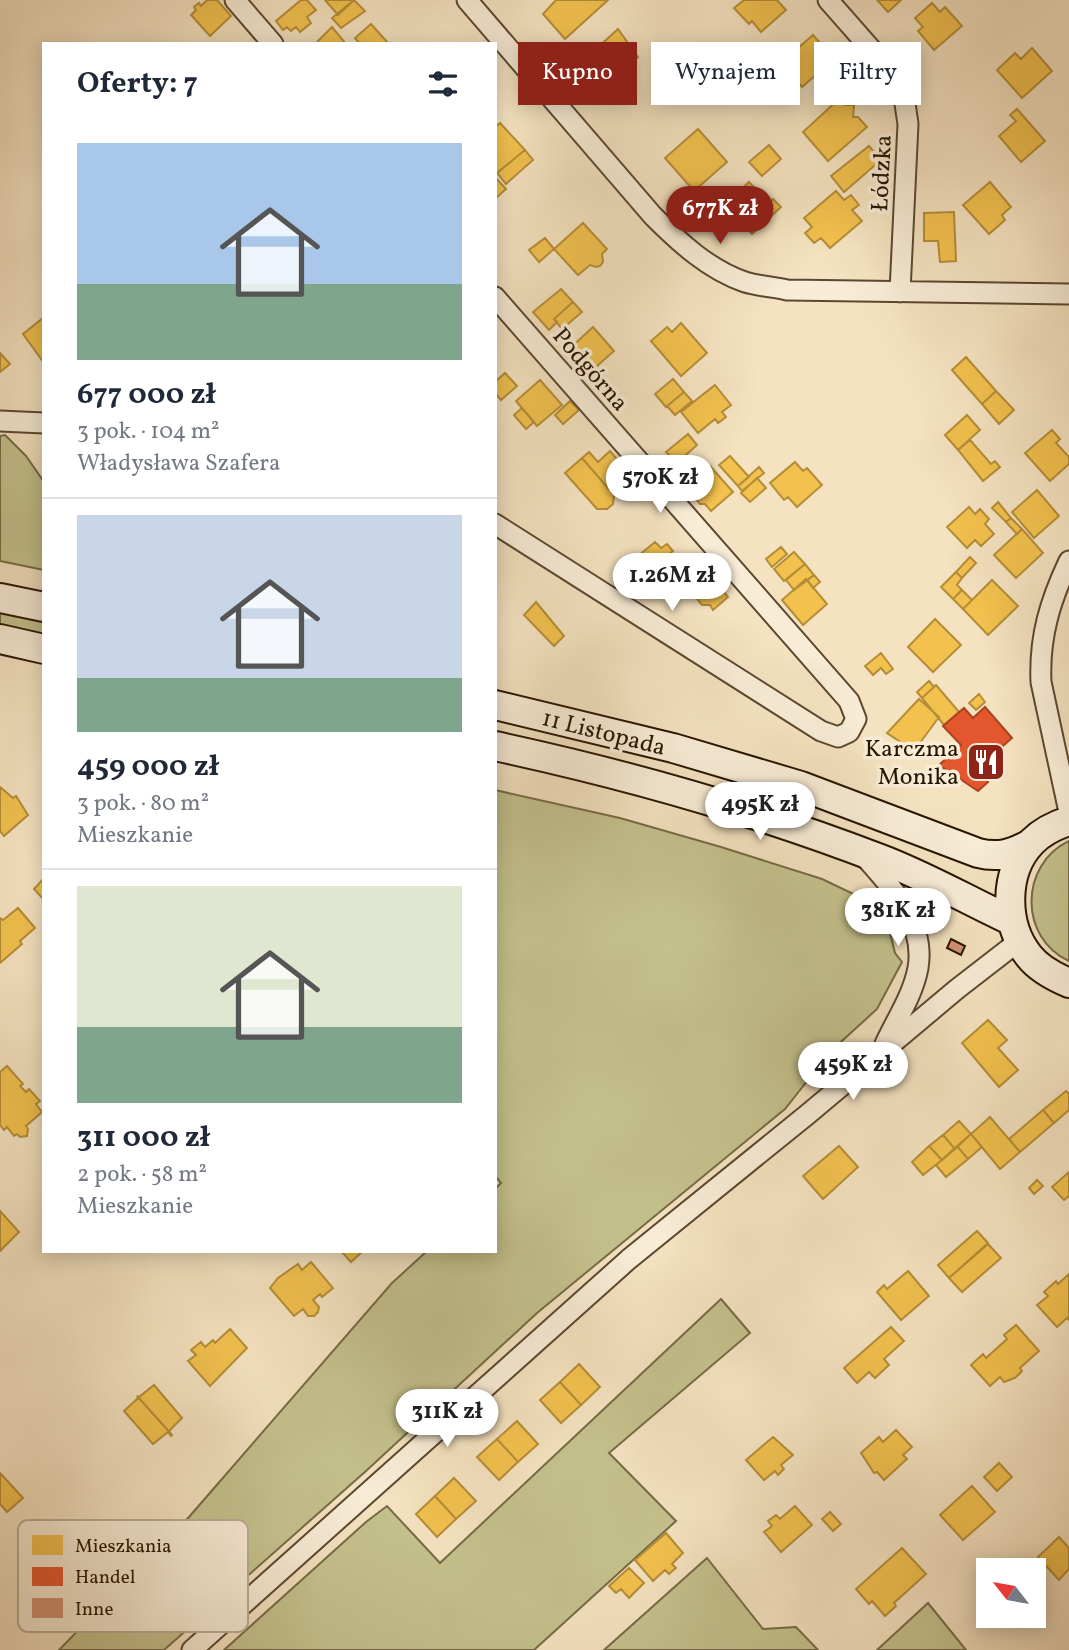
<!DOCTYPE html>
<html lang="pl">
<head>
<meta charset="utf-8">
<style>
	:root { --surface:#fff; --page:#f6f6f7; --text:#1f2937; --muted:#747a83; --line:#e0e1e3; --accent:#8f2418 }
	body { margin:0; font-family:Vollkorn,serif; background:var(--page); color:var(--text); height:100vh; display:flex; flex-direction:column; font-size:26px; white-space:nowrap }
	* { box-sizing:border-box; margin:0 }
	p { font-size:23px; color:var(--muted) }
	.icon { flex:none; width:38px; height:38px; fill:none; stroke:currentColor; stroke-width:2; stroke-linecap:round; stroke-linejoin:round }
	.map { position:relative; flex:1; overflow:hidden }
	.panel { position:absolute; left:42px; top:42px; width:455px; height:1211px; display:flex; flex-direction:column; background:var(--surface); border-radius:0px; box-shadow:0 4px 18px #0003 }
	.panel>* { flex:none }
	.top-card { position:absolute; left:518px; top:42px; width:444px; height:63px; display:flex; gap:14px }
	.needle { width:46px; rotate:301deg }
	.controls { position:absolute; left:976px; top:1558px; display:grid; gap:14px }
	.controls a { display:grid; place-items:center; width:70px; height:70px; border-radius:0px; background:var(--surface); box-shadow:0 4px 18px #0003; font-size:35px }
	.price { position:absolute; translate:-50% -60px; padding:0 16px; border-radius:24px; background:#fff; color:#222; font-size:23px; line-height:46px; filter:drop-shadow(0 2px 4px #0008) }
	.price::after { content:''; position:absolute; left:50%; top:42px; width:21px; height:16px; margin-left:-10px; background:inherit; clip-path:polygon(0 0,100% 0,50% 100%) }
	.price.selected { background:var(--accent); color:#fff }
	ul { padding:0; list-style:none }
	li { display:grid; align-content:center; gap:14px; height:371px; padding:0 35px }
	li+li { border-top:2px solid var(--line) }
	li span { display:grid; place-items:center; height:217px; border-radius:0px; color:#555 }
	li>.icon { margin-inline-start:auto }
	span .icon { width:126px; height:126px; fill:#fffc; stroke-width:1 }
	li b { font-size:30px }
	h2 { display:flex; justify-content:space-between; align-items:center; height:84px; padding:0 35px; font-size:30px }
	.pill { padding:0 24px; border-radius:0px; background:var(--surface); box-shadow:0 4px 18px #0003; font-size:24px; line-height:63px }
	.pill.selected { background:var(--accent); color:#fff }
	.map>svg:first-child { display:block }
	.green { fill:#c4c18d; stroke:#766b46; stroke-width:2 }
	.homes { fill:#f2c14e; stroke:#b58d37; stroke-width:2 }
	.shops { fill:#e4572e; stroke:#ac4320; stroke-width:2 }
	.building { fill:#d29172; stroke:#281500; stroke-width:2 }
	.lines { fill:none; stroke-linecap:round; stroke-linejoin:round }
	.street-casing { stroke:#5b4830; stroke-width:23 }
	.secondary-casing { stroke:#281500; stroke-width:32 }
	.street { stroke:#f8ecd6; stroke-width:19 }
	.secondary { stroke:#f8ecd6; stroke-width:28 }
	.labels { text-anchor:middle; stroke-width:7; stroke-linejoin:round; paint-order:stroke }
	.street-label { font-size:24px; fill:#281500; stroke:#f8ecd6 }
	.poi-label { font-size:24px; fill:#281500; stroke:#f8ecd6; text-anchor:end }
	.key { fill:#f8ecd6; stroke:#baac96; stroke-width:2 }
	.key-label { font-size:19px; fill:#281500 }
</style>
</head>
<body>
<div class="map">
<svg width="1069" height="1650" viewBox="0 0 1069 1650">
	<rect width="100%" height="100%" fill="#f4e2c0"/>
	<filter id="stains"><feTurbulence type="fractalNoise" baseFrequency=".00286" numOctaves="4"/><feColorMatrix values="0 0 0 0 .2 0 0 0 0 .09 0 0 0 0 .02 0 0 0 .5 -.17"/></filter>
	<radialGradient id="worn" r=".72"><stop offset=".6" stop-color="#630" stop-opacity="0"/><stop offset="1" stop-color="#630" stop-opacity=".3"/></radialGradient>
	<path class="green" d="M5 435 26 456 44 482V570L0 561V436Z
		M0 611 44 620V637L0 627Z
		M495 790 620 818 721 847 822 879 862 898 888 924 895 953 902 962 877 1009 831 1051 785 1109 537 1313 366 1471 164 1650H59L189 1517 392 1283 427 1251H495V1189L501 1183 495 1176Z
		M1069 841V961C1019 938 1019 865 1069 841Z
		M721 1299 750 1333 609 1453 676 1521 534 1650H224L366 1522 387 1506 440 1563Z
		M707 1558 763 1629 796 1627 818 1650H604Z
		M928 1603 966 1650H877Z"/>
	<path class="homes" d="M207 0H217L231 16 210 36 191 15 196 10 194 7 199 3 201 6Z
		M301 0H307L316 10 307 17 311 23 300 32 296 27 291 31 287 27 283 30 276 21Z
		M325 0H354L338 15Z
		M354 0 365 11 341 28 332 18Z
		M556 0H608L565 39 543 14Z
		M744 0H777L786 10 761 32 752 21 749 24 734 8Z
		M877 0H901L888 12Z
		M932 3 940 12 945 7 962 26 934 50 918 31 923 27 915 18Z
		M371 24 389 44H360L355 38Z
		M332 27 346 44H317V42Z
		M618 29 638 57 608 83 584 60Z
		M813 35 834 59 802 87 778 60 782 55 778 51 786 44 790 49 794 45 797 49Z
		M1032 48 1052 71 1022 98 997 70 1015 53 1021 59Z
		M839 99 845 105H854L853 117H858L867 127 828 161 803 132Z
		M1017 109 1045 141 1021 162 999 136 1016 121 1010 115Z
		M500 123 525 150 497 173 495 171V127Z
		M698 129 727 162 694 191 665 158Z
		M769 145 781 159 762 176 749 162Z
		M869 146 881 160 844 192 831 176Z
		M525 150 533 160 506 184 497 173Z
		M495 177 506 189 495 199Z
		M749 182 769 203 773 199 781 207 752 234 724 205Z
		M990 182 1011 207 1002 215 1005 220 989 234 963 205Z
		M836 191 844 200 851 195 859 205 852 210 862 221 830 248 821 238 814 243 805 233 812 227 804 218Z
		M954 212 956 261 940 262 938 241H924V213Z
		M583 223 607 249 602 254 603 262 600 266 596 267 590 265 578 275 554 249Z
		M545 238 554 249 539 262 529 250Z
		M561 289 573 302 554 319 557 322 549 330 533 312Z
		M573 302 582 312 562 329 554 319Z
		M44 317V363L23 334Z
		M681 323 707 353 681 376 651 341 667 327 672 332Z
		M593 327 614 351 588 374 567 351Z
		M0 353 10 364 0 372Z
		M966 357 996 391 982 404 952 370Z
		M505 373 517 386 501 400 495 393V382Z
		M673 379 684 392 666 407 655 394Z
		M540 380 562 405 537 426 516 401Z
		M715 385 731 405 722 412 726 417 718 423 715 419 698 433 681 412Z
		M996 391 1014 410 999 424 982 404Z
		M684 392 692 401 675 415 667 406Z
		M570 401 579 410 563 424 555 415Z
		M522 408 534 422 526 429 514 415Z
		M967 415 980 430 958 450 945 435Z
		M1052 430 1060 439 1056 443 1069 457V464L1050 481 1025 453Z
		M688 434 697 445 677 463 666 452Z
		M970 440 991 464 995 461 1000 467 983 481 958 450Z
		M610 451 633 478 614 495 582 458 589 452 598 462Z
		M730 456 749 477 738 486 719 465Z
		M582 458 614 495 613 504 607 509H597L565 473Z
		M795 462 803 471 807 468 822 485 797 507 788 497 784 500 770 483Z
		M710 466 733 492 711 511 705 504H700L696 499V494L688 485Z
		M759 467 764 473 742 491 738 486Z
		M757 478 766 488 750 502 741 493Z
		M1037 490 1059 516 1034 538 1012 512Z
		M998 502 1011 518 1006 522 992 508Z
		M969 507 975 514 980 509 989 519 985 524 994 534 981 546 975 540 967 548 947 527Z
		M1011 518 1022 529 1017 534 1006 522Z
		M1022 529 1043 553 1016 578 994 555Z
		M655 542 661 548 667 544 673 551 667 556 690 583 675 596 639 555Z
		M781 547 787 554 772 567 766 559Z
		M794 552 805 564 784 581 774 569Z
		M970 557 976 563 962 578 956 572Z
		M699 562 728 597 713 610 710 605H702L694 595 690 598 683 589 690 583 684 575Z
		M805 564 814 575 794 590 786 580Z
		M956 572 962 578 957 585 962 590 953 599 941 587Z
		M814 575 820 582 813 588 807 580Z
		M806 579 827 604 803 625 782 600Z
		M992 580 1018 606 988 635 963 609Z
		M962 590 972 600 963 609 953 599Z
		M536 602 564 636 554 646 524 615Z
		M935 619 961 645 933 672 908 647Z
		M881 653 893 669 886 674 881 668 873 675 865 666Z
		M929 681 934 687 922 698 917 692Z
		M936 685 959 712 944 725 922 698Z
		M979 694 985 702 976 710 969 703Z
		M919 699 939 717 914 751 887 733Z
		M939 765 955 776 949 784 933 773Z
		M0 787 13 798 16 796 28 815 4 836 0 831Z
		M44 878V900L34 889Z
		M18 908 35 928 20 941 22 944 0 963V918L3 920Z
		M988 1020 1007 1040 998 1048 1018 1070 999 1087 962 1043Z
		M7 1066 23 1084 20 1086 26 1092 29 1089 40 1101 36 1104 42 1112 26 1126 28 1129 27 1136 20 1137 17 1134 14 1136 7 1127 4 1130 0 1125V1072Z
		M1066 1091 1069 1094V1110L1054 1123 1043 1110Z
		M1043 1110 1054 1123 1020 1152 1009 1139Z
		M990 1117 1020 1152 1000 1169 971 1134Z
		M959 1121 971 1134 955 1149 943 1135Z
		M971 1134 982 1147 968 1159 957 1146Z
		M943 1135 955 1149 942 1160 929 1146Z
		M839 1146 858 1167 823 1199 803 1176Z
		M929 1146 942 1160 923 1175 912 1162Z
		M957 1146 968 1159 946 1177 936 1165Z
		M1069 1172V1196L1064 1200 1052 1187Z
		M1037 1180 1043 1186 1034 1194 1029 1188Z
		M0 1211 19 1232 0 1251Z
		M977 1231 988 1243 949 1278 938 1265Z
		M988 1244 1001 1258 962 1292 949 1278Z
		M341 1251H363L351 1262Z
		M311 1262 333 1288 322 1297 320 1294 313 1300 319 1307 318 1312 314 1316H308L303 1309 294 1316 270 1288 278 1278 298 1264 302 1270Z
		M908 1271 929 1296 901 1320 877 1292 884 1285 887 1289Z
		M1069 1274V1320L1067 1318 1057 1327 1037 1305 1048 1296 1044 1292 1056 1281 1058 1284Z
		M1016 1325 1039 1351 1020 1368 1022 1371 1015 1378 1004 1382 1000 1377 990 1386 971 1365 983 1354 986 1358 1007 1339 1004 1335Z
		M891 1327 904 1341 884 1359 889 1365 875 1378 869 1372 857 1383 844 1368Z
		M230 1329 247 1348 210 1386 188 1361 196 1355 191 1350 201 1342 205 1347 213 1340 215 1343Z
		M579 1364 600 1387 581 1405 560 1382Z
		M560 1382 581 1405 561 1423 540 1400Z
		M154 1385 182 1418 169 1431 172 1435 137 1396 139 1397Z
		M137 1396 172 1435 171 1436 168 1432 153 1444 124 1411 138 1398Z
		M517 1421 538 1444 518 1462 497 1439Z
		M896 1430 912 1447 903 1455 907 1459 884 1480 877 1472 874 1473 861 1453 879 1437 883 1442Z
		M773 1437 793 1455 781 1465 784 1469 778 1475 775 1471 764 1480 746 1460Z
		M497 1439 518 1462 499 1480 477 1457Z
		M999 1463 1012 1477 997 1491 984 1477Z
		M0 1473 23 1498 7 1512 0 1504Z
		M454 1478 476 1501 456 1519 435 1496Z
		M972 1486 995 1512 963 1540 940 1515Z
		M435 1496 456 1519 437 1537 416 1514Z
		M795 1506 812 1525 781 1552 764 1532 772 1526 768 1521 776 1515 780 1519Z
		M830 1512 841 1524 833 1531 822 1519Z
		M666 1533 683 1553 672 1564 676 1568 669 1574 665 1570 653 1581 635 1560Z
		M1059 1537 1069 1548V1569L1059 1580 1038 1557Z
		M902 1548 926 1574 894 1603 896 1606 885 1616 872 1601 869 1604 856 1589Z
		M629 1568 644 1583 629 1598 621 1589 616 1593 609 1586Z"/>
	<path class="shops" d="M985 707 1012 738 996 752 1004 761 1003 769 994 776 988 775V782L978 791 939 765 961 745 943 726 964 708 973 718Z"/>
	<path class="building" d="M951 939 965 946 961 955 947 948Z"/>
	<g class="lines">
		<defs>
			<path id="street" d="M235 0 273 44
				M467 0 653 216C679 242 709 270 745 282 758 286 774 287 787 290L1069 294
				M828 0 893 74 904 97 908 124 900 292
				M495 297 849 701 856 719 849 732 838 737 821 731 495 524
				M0 421 44 423
				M1069 561C1050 601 1039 637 1041 682L1069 812
				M862 854C890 885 926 922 918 968 913 995 896 1020 885 1044
				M192 1650 629 1259 808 1114 957 989 1019 941"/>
			<path id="secondary" d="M0 598 44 607
				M0 639 44 649
				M495 705 673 748 801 786 978 853C998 858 1012 854 1030 844
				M495 746C625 774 753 810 878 858 924 875 967 900 1012 921
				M1069 821C1056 825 1042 832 1032 842 1003 872 1004 925 1029 956 1039 969 1055 977 1069 983"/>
		</defs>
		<use href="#street" class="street-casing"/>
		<use href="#secondary" class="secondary-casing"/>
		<use href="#street" class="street"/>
		<use href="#secondary" class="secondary"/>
	</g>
	<defs>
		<symbol id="restaurant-square" viewBox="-11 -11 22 22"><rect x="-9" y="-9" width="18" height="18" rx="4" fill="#8f2418" stroke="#f8ecd6"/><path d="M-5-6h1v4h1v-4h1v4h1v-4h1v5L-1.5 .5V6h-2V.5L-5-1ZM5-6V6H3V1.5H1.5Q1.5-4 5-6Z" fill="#fff"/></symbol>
	</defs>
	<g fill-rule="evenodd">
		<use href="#restaurant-square" x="964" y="740" width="44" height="44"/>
	</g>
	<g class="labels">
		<g class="street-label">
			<text transform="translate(881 173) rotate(-87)" y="8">Łódzka</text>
			<text transform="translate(591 369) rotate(49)" y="8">Podgórna</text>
			<text transform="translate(604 732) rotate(14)" y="8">11 Listopada</text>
		</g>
		<g class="poi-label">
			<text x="959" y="756">Karczma<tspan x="959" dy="28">Monika</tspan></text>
		</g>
	</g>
	<rect x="18" y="1520" width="230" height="112" rx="10" class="key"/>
	<rect x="32" y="1535" width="31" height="20" fill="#f2c14e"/>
	<rect x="32" y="1567" width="31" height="19" fill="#e4572e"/>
	<rect x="32" y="1598" width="31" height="20" fill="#d29172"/>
	<g class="key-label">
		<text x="75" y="1552">Mieszkania</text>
		<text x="75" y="1583">Handel</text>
		<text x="75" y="1615">Inne</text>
	</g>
	<rect width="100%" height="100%" filter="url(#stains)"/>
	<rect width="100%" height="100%" fill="url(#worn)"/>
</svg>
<div class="controls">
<a><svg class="needle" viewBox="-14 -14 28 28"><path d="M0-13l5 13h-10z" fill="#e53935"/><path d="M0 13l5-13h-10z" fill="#747a83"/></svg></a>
</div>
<b class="price selected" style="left:720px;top:246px">677K zł</b>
<b class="price" style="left:660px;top:515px">570K zł</b>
<b class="price" style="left:672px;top:613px">1.26M zł</b>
<b class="price" style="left:760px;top:842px">495K zł</b>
<b class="price" style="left:898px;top:948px">381K zł</b>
<b class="price" style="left:853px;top:1102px">459K zł</b>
<b class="price" style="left:447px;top:1449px">311K zł</b>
<div class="top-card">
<a class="pill selected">Kupno</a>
<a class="pill">Wynajem</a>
<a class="pill">Filtry</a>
</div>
<section class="panel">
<h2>Oferty: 7<svg class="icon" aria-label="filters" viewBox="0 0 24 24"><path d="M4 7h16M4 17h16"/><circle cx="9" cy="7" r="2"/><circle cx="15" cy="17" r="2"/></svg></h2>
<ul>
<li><span style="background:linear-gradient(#a9c7e8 65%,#7fa58c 0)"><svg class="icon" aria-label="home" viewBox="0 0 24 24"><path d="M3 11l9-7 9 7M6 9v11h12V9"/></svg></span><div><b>677 000 zł</b><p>3 pok. · 104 m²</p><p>Władysława Szafera</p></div></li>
<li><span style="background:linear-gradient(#c9d6e8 75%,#7fa58c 0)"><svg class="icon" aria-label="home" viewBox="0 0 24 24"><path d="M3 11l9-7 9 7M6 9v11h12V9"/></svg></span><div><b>459 000 zł</b><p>3 pok. · 80 m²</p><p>Mieszkanie</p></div></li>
<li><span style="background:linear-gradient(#dfe7d0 65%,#7fa58c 0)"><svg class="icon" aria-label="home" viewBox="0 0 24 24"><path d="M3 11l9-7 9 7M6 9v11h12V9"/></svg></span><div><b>311 000 zł</b><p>2 pok. · 58 m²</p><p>Mieszkanie</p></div></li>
</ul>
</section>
</div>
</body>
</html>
